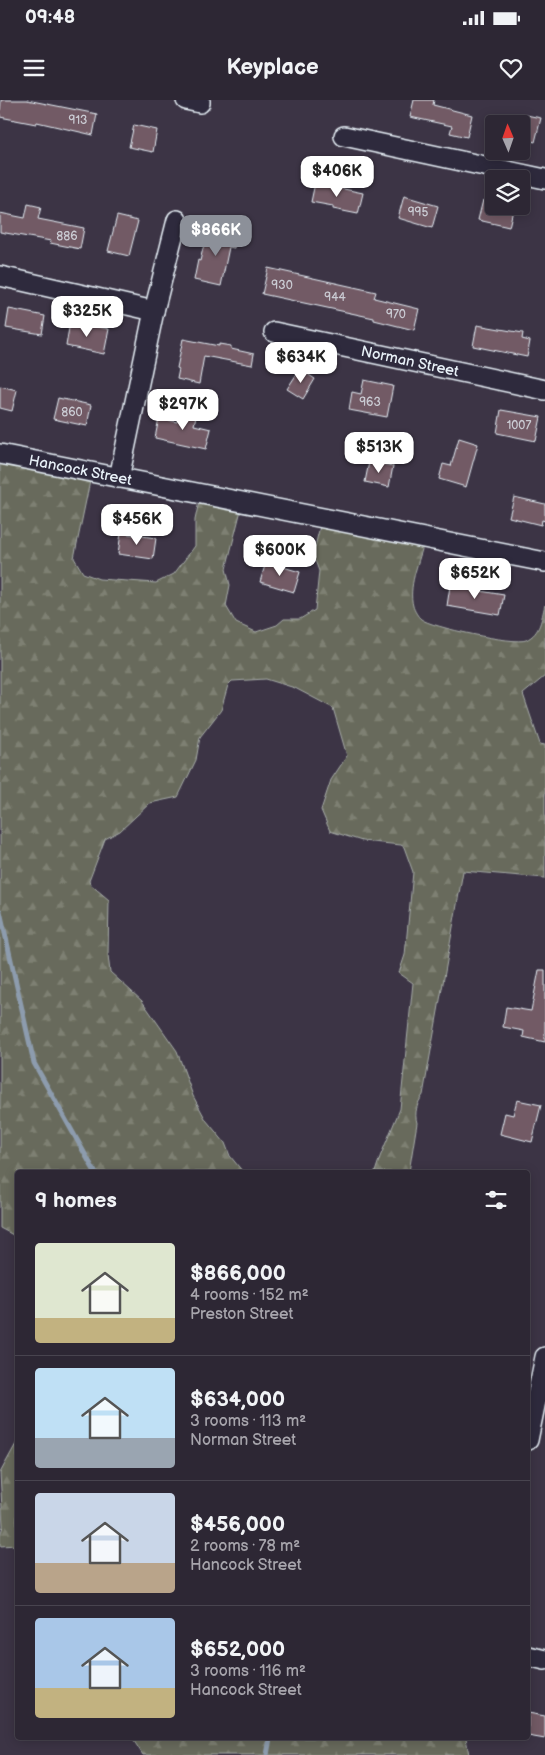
<!DOCTYPE html>
<html lang="en">
<head>
<meta charset="utf-8">
<style>
	:root { --surface:#2d2734; --page:#393340; --text:#f1f3f6; --muted:#a7a5ac; --line:#48444f; --accent:#8c9099 }
	body { margin:0; font-family:"Balsamiq Sans",sans-serif; background:var(--page); color:var(--text); height:100vh; display:flex; flex-direction:column; font-size:19px; white-space:nowrap }
	* { box-sizing:border-box; margin:0 }
	p { font-size:16px; color:var(--muted) }
	.icon { flex:none; width:28px; height:28px; fill:none; stroke:currentColor; stroke-width:2; stroke-linecap:round; stroke-linejoin:round }
	.map { position:relative; flex:1; overflow:hidden }
	.side { position:absolute; left:15px; top:1070px; width:515px; height:570px; display:flex; flex-direction:column; background:var(--surface); border-radius:5px; box-shadow:0 2px 12px #0003,0 0 0 1px var(--line) }
	.side>* { flex:none }
	.needle { width:32px; rotate:358deg }
	.fabs { position:absolute; left:485px; top:15px; display:grid; gap:10px }
	.fabs a { display:grid; place-items:center; width:45px; height:45px; border-radius:5px; background:var(--surface); box-shadow:0 2px 12px #0003,0 0 0 1px var(--line); font-size:25px }
	.price { position:absolute; translate:-50% -42px; padding:0 11px; border-radius:10px; background:#fff; color:#222; font-size:16px; line-height:32px; filter:drop-shadow(0 1px 2px #0008) }
	.price::after { content:''; position:absolute; left:50%; top:30px; width:15px; height:11px; margin-left:-8px; background:inherit; clip-path:polygon(0 0,100% 0,50% 100%) }
	.price.current { background:var(--accent); color:#fff }
	ul { padding:0; list-style:none }
	li { display:flex; align-items:center; gap:15px; height:125px; padding:0 20px }
	li+li { border-top:1px solid var(--line) }
	li span { display:grid; place-items:center; flex:none; width:140px; height:100px; border-radius:5px; color:#555 }
	li>.icon { margin-inline-start:auto }
	span .icon { width:60px; height:60px; fill:#fffc; stroke-width:1 }
	li b { font-size:21px }
	h2 { display:flex; justify-content:space-between; align-items:center; height:60px; padding:0 20px; font-size:21px }
	.status { display:flex; justify-content:space-between; align-items:center; height:35px; padding:0 25px; background:var(--surface); direction:ltr }
	.status svg { height:14px; fill:currentColor }
	header { display:flex; justify-content:space-between; align-items:center; height:65px; padding:0 20px; background:var(--surface); font-size:22px; font-weight:800 }
	.map>svg:first-child { display:block }
	.forest { fill:url(#forest-firs); stroke:#a8aeaa }
	.lines { fill:none; stroke-linecap:round; stroke-linejoin:round }
	.stream { stroke:#8d9cae; stroke-width:5 }
	.building { fill:#725a65; stroke:#e8f1f8 }
	.minor-casing { stroke:#e8f1f8; stroke-width:22 }
	.minor { stroke:#2f2a3d; stroke-width:19 }
	.labels { text-anchor:middle; stroke-width:5; stroke-linejoin:round; paint-order:stroke }
	.number-label { font-size:12px; fill:#cacbd3 }
	.street-label { font-size:15px; fill:#e8f1f8; stroke:#2f2a3d }
</style>
</head>
<body>
<div class="status"><b>09:48</b><svg viewBox="0 0 49 12"><path d="M0 12V9h3v3zM5 12V6h3v6zM10 12V3h3v9zM15 12V0h3v12zM26 1h20v11H26zM47 4h2v5h-2z"/></svg></div>
<header><svg class="icon" aria-label="menu" viewBox="0 0 24 24"><path d="M4 6h16M4 12h16M4 18h16"/></svg>Keyplace<svg class="icon" aria-label="heart" viewBox="0 0 24 24"><path d="M12 20l-8-8c-3-5 5-10 8-4 3-6 11-1 8 4z"/></svg></header>
<div class="map">
<svg width="545" height="1655" viewBox="0 0 545 1655">
	<defs>
		<pattern id="forest-firs" width="22" height="20" patternUnits="userSpaceOnUse" patternTransform="scale(1.25)"><rect width="22" height="20" fill="#686a5b"/><path d="M5 1l3.5 6h-7zM16 11l3.5 6h-7z" fill="#7e8073"/></pattern>
	</defs>
	<rect width="100%" height="100%" fill="#3c3445"/>
	<filter id="ink" filterUnits="userSpaceOnUse"><feTurbulence type="fractalNoise" baseFrequency=".02" numOctaves="2"/><feDisplacementMap in="SourceGraphic" scale="10" xChannelSelector="R" yChannelSelector="G"/><feConvolveMatrix kernelMatrix="1 2 1 2 8 2 1 2 1" color-interpolation-filters="sRGB"/></filter>
	<g filter="url(#ink)">
		<path class="forest" d="M0 355 90 381 74 458 83 473 99 479 156 483 174 474 195 446V420L200 397 242 406 226 469 230 485 226 506 236 523 256 532 277 525 284 519H300L315 510 319 471 313 455 321 422 423 446C418 464 408 487 413 506 414 510 418 517 421 519 430 527 515 545 526 540 541 533 541 519 545 505V576L523 594 540 644 545 645V778L463 771 423 995C417 1003 414 1013 417 1023L409 1072H375L380 1057 400 1009 413 883 399 873 405 855 413 772 404 747 401 745 362 741 330 731 321 710 331 680 347 656 333 608 295 588 266 579 232 581 228 585 221 610 200 637 196 660 178 697 150 703 120 731 105 739 89 781 90 784 109 800 108 855 110 872 142 901 177 951 193 996 206 1020 225 1043 230 1056 243 1072H18L17 1137 0 1128Z
			M17 1342V1445L0 1446V1436L3 1426 0 1373Z
			M132 1638H466L469 1655H143Z"/>
		<g class="lines">
			<path class="stream" d="M0 811 34 963 95 1072
				M267 1655 270 1638"/>
		</g>
		<path class="building" d="M1 0H27L97 14 93 35 37 22 36 24 0 17Z
			M414 0H434L433 5 472 15 467 37 450 33 452 26 410 17Z
			M521 14 541 18 535 42 521 38Z
			M134 25 157 30 153 52 129 47Z
			M315 83 363 93 358 114 333 109V106L311 102Z
			M404 96 438 106 432 128 398 118Z
			M483 100 494 103V106H514L509 127 478 120Z
			M28 104 41 107 38 119 84 128 80 149 50 143 51 141 0 132V113L25 118Z
			M117 116 138 121 129 156 108 151Z
			M217 126 238 130 234 148 229 147 221 186 194 180 198 160 200 161 205 140 213 142Z
			M268 168 376 192 374 198 419 209 414 230 374 220V218L262 194Z
			M9 209 45 216 42 234 6 228Z
			M70 222 109 229 104 254 66 246Z
			M477 225 523 233 522 239 530 241 527 257 473 246Z
			M183 239 219 246V244L231 246V249L254 254 252 265 204 256 199 284 177 279 179 269 177 268Z
			M300 269 315 279 303 299 287 289Z
			M364 280 393 286 387 317 349 310 352 292 361 294Z
			M0 286 17 290 12 311 0 308Z
			M58 298 91 305 87 326 53 319Z
			M501 310 541 317 536 341 497 333Z
			M179 312 196 316 194 325 211 329 206 349 155 338 159 318 177 322Z
			M459 338 478 344 466 387 439 379 443 364 451 366Z
			M369 362 393 366 389 387 365 382Z
			M514 397 545 404V421L542 420 541 425 509 417Z
			M121 433 156 438 153 459 118 454Z
			M266 462 300 472 294 492 260 482Z
			M450 486 504 495 500 515 447 506Z
			M539 870H545V942L523 937 524 931 503 927 506 907 531 911Z
			M517 1000 541 1005 532 1042 500 1034 505 1013 513 1015Z
			M528 1613 545 1616V1639L528 1636Z"/>
		<g class="lines">
			<defs>
				<g id="minor">
					<path d="M186 0 200 3V0"/>
					<path d="M344 36 545 79"/>
					<path d="M0 176 154 211"/>
					<path id="s1" d="M274 232 545 290"/>
					<path id="s2" d="M0 354 545 462"/>
					<path d="M119 378 154 211 177 120"/>
					<path d="M528 1340 545 1257"/>
					<path d="M528 1556 545 1560"/>
				</g>
			</defs>
			<use href="#minor" class="minor-casing"/>
			<use href="#minor" class="minor"/>
		</g>
	</g>
	<g class="labels">
		<g class="number-label">
			<text x="78" y="24">913</text>
			<text x="418" y="116">995</text>
			<text x="67" y="140">886</text>
			<text x="282" y="189">930</text>
			<text x="335" y="201">944</text>
			<text x="396" y="218">970</text>
			<text x="370" y="306">963</text>
			<text x="72" y="316">860</text>
			<text x="519" y="329">1007</text>
		</g>
		<g class="street-label">
			<text dy="5" stroke="none"><textPath href="#s1" startOffset="139">Norman Street</textPath></text>
			<text dy="5" stroke="none"><textPath href="#s2" startOffset="82">Hancock Street</textPath></text>
		</g>
	</g>
</svg>
<div class="fabs">
<a><svg class="needle" viewBox="-14 -14 28 28"><path d="M0-13l5 13h-10z" fill="#e53935"/><path d="M0 13l5-13h-10z" fill="#a7a5ac"/></svg></a>
<a><svg class="icon" aria-label="layers" viewBox="0 0 24 24"><path d="M12 4l9 5-9 5-9-5zM3 14l9 5 9-5"/></svg></a>
</div>
<b class="price" style="left:337px;top:98px">$406K</b>
<b class="price current" style="left:216px;top:157px">$866K</b>
<b class="price" style="left:87px;top:238px">$325K</b>
<b class="price" style="left:301px;top:284px">$634K</b>
<b class="price" style="left:183px;top:331px">$297K</b>
<b class="price" style="left:379px;top:374px">$513K</b>
<b class="price" style="left:137px;top:446px">$456K</b>
<b class="price" style="left:280px;top:477px">$600K</b>
<b class="price" style="left:475px;top:500px">$652K</b>
<section class="side">
<h2>9 homes<svg class="icon" aria-label="filters" viewBox="0 0 24 24"><path d="M4 7h16M4 17h16"/><circle cx="9" cy="7" r="2"/><circle cx="15" cy="17" r="2"/></svg></h2>
<ul>
<li><span style="background:linear-gradient(#dfe7d0 75%,#c2b280 0)"><svg class="icon" aria-label="home" viewBox="0 0 24 24"><path d="M3 11l9-7 9 7M6 9v11h12V9"/></svg></span><div><b>$866,000</b><p>4 rooms · 152 m²</p><p>Preston Street</p></div></li>
<li><span style="background:linear-gradient(#bfe0f5 70%,#9aa5b1 0)"><svg class="icon" aria-label="home" viewBox="0 0 24 24"><path d="M3 11l9-7 9 7M6 9v11h12V9"/></svg></span><div><b>$634,000</b><p>3 rooms · 113 m²</p><p>Norman Street</p></div></li>
<li><span style="background:linear-gradient(#c9d6e8 70%,#b9a48a 0)"><svg class="icon" aria-label="home" viewBox="0 0 24 24"><path d="M3 11l9-7 9 7M6 9v11h12V9"/></svg></span><div><b>$456,000</b><p>2 rooms · 78 m²</p><p>Hancock Street</p></div></li>
<li><span style="background:linear-gradient(#a9c7e8 70%,#c2b280 0)"><svg class="icon" aria-label="home" viewBox="0 0 24 24"><path d="M3 11l9-7 9 7M6 9v11h12V9"/></svg></span><div><b>$652,000</b><p>3 rooms · 116 m²</p><p>Hancock Street</p></div></li>
</ul>
</section>
</div>
</body>
</html>
